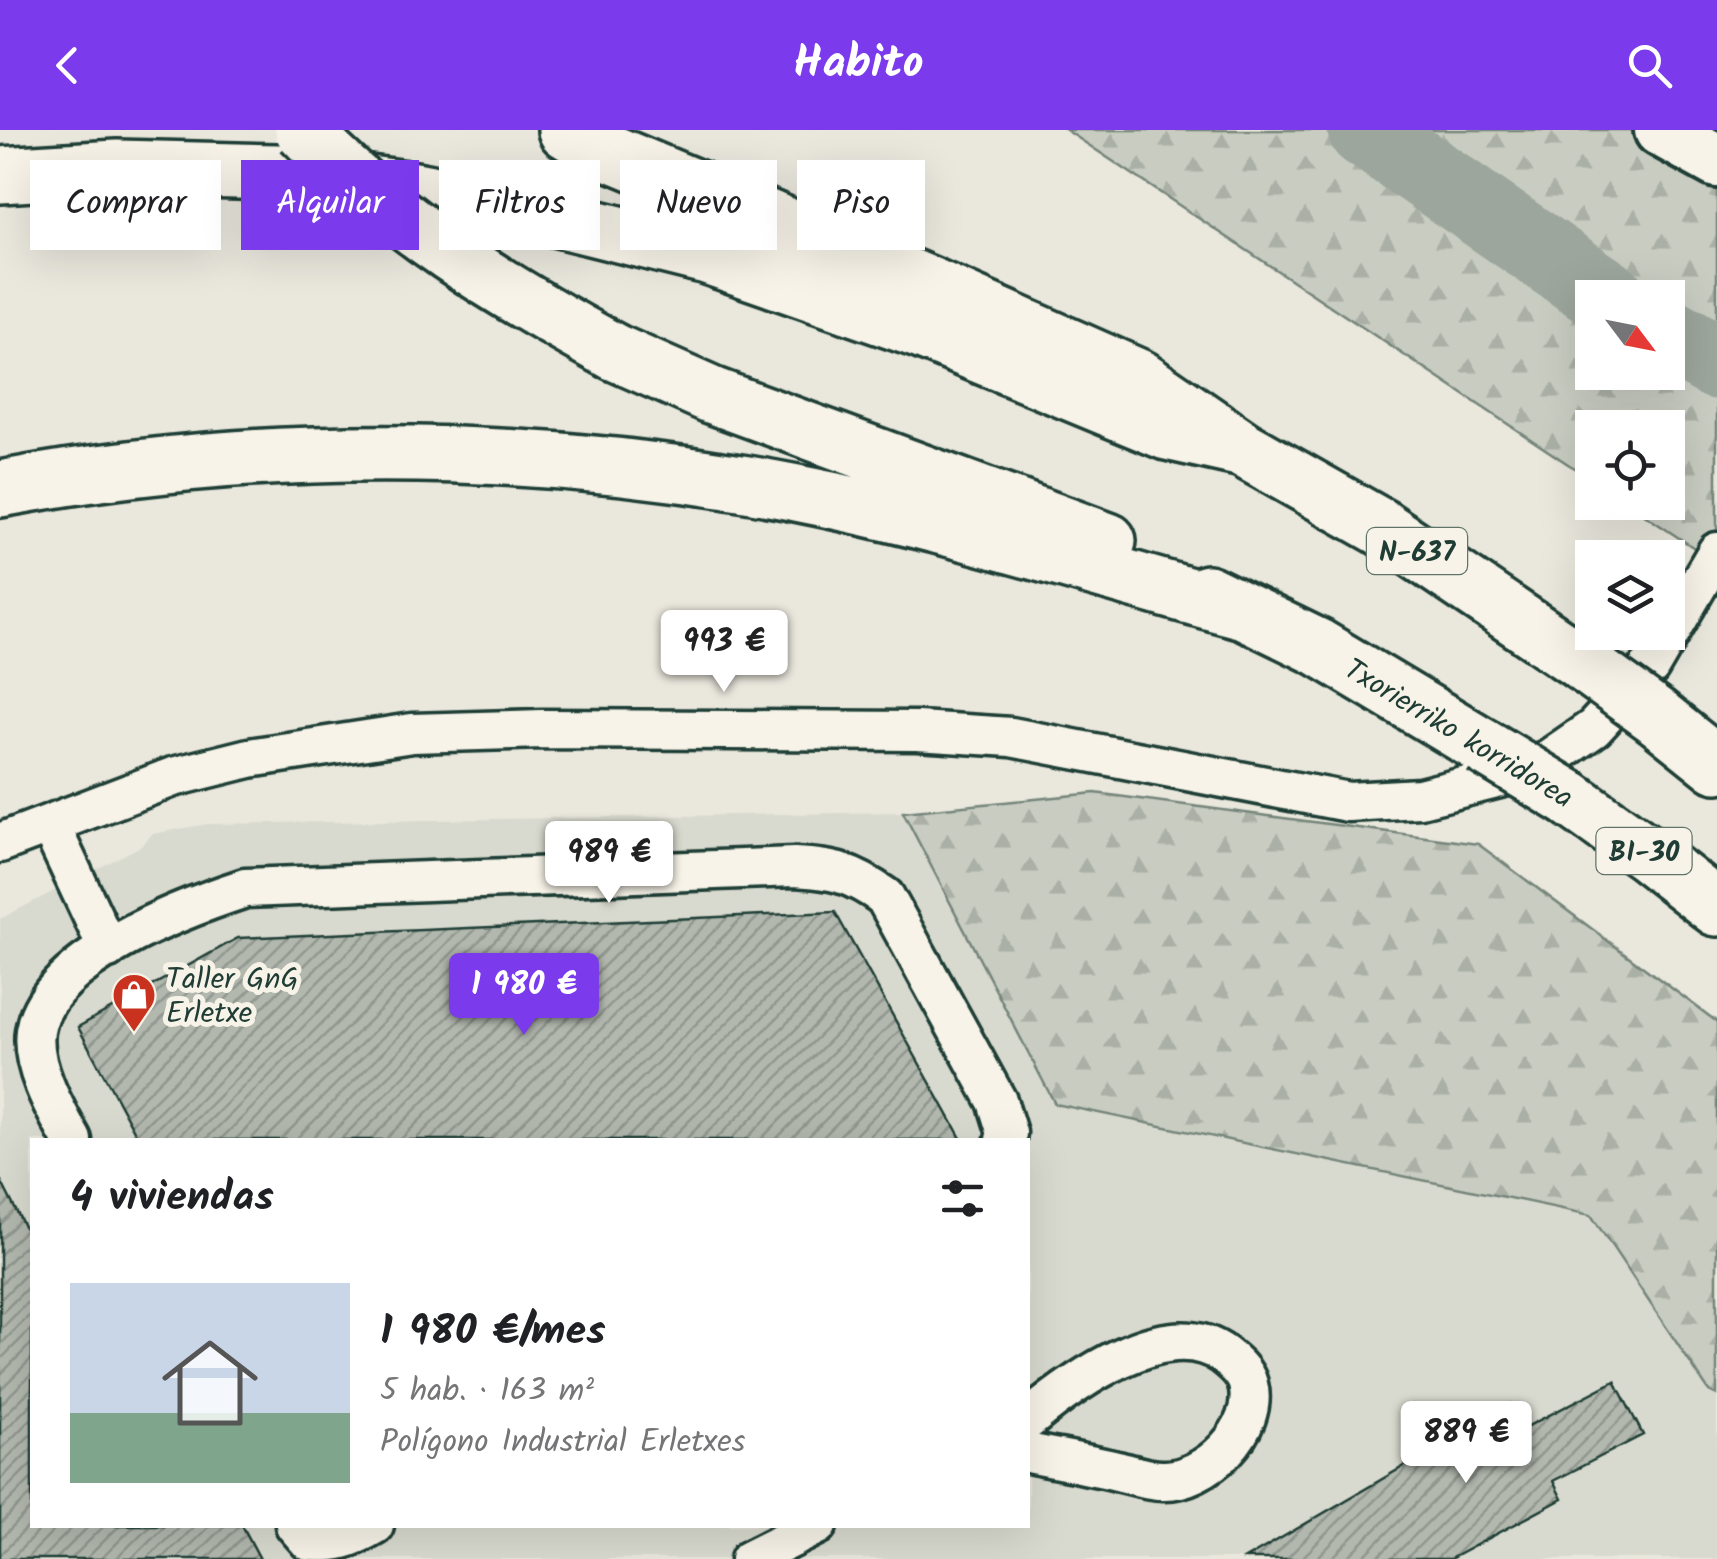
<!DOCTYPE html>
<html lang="es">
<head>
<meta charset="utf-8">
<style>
	:root { --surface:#fff; --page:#f6f6f6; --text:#202124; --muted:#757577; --accent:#7c3aed }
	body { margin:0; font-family:Kalam,sans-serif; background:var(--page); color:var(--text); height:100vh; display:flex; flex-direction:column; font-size:38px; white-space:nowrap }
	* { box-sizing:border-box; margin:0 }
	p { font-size:32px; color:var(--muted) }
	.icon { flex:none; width:55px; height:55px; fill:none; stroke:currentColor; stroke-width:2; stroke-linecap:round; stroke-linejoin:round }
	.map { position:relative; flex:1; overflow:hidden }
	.panel { position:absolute; left:30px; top:1008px; width:1000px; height:390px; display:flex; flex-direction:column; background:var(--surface); border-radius:0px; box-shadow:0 10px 40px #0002 }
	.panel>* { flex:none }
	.top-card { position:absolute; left:30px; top:30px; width:1000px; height:90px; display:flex; gap:20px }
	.needle { width:65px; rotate:122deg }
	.buttons { position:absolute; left:1575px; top:150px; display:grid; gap:20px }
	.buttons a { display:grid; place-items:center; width:110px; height:110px; border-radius:0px; background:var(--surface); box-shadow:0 10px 40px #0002; font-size:50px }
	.price { position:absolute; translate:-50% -85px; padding:0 22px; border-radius:10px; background:#fff; color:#222; font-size:32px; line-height:65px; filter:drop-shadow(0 2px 5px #0008) }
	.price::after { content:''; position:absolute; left:50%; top:60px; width:30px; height:22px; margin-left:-15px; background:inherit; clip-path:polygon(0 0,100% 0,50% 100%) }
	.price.selected { background:var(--accent); color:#fff }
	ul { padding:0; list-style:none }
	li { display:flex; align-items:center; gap:30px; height:250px; padding:0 40px }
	li span { display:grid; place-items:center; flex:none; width:280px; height:200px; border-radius:0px; color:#555 }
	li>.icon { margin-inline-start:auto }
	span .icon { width:120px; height:120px; fill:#fffc; stroke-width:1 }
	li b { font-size:42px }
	h2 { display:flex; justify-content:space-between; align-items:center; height:120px; padding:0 40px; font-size:42px }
	.pill { padding:0 35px; border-radius:0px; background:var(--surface); box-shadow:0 10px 40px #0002; font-size:35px; line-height:90px }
	.pill.selected { background:var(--accent); color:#fff }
	header { display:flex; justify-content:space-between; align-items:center; height:130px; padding:0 40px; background:var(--accent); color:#fff; font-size:45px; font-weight:600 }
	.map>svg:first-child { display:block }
	.built { fill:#d9dacf; fill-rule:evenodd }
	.forest { fill:url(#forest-firs); stroke:#74847a; stroke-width:2.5; fill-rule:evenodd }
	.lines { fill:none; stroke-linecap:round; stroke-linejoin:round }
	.river { stroke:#9ca69c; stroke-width:75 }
	.building { fill:url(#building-hatch); stroke:#1f3d34; stroke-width:2.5 }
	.street-casing { stroke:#1f3d34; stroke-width:45 }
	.secondary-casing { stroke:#1f3d34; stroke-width:60 }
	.highway-casing { stroke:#1f3d34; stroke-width:62 }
	.street { stroke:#f7f3e8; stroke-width:38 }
	.secondary { stroke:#f7f3e8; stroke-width:52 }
	.highway { stroke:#f7f3e8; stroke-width:55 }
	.highway-bridge-casing { stroke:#1f3d34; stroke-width:62; stroke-linecap:butt }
	.highway-bridge { stroke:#f7f3e8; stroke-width:55 }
	.labels { text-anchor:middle; stroke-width:10; stroke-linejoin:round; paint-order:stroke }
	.shield { fill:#f7f3e8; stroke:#60746a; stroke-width:2.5 }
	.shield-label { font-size:28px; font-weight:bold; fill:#1f3d34 }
	.street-label { font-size:30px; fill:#1f3d34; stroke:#f7f3e8 }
	.poi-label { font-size:30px; fill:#1f3d34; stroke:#f7f3e8; text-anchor:start }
</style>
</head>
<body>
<header><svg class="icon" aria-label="back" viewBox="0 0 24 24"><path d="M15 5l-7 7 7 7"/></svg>Habito<svg class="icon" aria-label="search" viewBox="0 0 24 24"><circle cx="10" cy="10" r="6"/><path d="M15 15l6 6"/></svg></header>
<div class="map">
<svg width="1717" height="1429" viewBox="0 0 1717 1429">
	<defs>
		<pattern id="forest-firs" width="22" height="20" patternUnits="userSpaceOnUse" patternTransform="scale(2.5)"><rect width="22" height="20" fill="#c8ccc1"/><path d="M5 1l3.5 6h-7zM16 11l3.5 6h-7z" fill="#abb0a6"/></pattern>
		<pattern id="building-hatch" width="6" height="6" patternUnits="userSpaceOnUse" patternTransform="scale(2.5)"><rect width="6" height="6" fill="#b2b8ae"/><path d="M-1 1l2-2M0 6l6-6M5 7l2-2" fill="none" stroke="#90978e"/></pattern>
	</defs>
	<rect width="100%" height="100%" fill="#eae8dd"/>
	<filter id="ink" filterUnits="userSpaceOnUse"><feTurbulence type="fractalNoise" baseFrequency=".01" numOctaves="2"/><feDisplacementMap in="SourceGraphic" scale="20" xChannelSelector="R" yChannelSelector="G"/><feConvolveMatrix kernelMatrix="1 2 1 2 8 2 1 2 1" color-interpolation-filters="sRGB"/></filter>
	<g filter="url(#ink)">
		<path class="built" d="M903 682 1055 974 1592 1085 1709 1261 1717 1265V1429H0V789L141 716 152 704 207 694ZM32 1010H1028V1395H32Z"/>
		<path class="forest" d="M1066 0H1717V433L1626 373 1668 372V298H1592V350ZM1592 168H1668V242H1592Z
			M1095 663 1478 714 1717 892V1265L1709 1261 1591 1085 1055 974 903 682Z"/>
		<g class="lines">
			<path class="river" d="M1365 0 1609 168
				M1668 204 1717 232"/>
		</g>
		<path class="building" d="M835 782 962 1010H139L78 897 238 808Z
			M0 1049 32 1112V1395H242L260 1429H0Z
			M1615 1251 1643 1305 1553 1351 1562 1369 1450 1429H1245L1511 1274 1524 1298Z"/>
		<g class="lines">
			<defs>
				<path id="street" d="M50 695 108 819
					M0 713 173 647 249 628 412 603 542 599 917 601 1011 607 1348 672 1420 668 1512 645 1549 629 1594 598 1650 537 1717 422
					M72 1010C56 981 30 936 35 901 46 829 184 778 245 758L794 737C834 739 851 743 885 767L997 971 1007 1003 1005 1010
					M1028 1290C1071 1254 1167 1182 1224 1225 1233 1232 1245 1242 1248 1254 1260 1299 1205 1352 1162 1350 1147 1350 1131 1344 1117 1341 1087 1334 1057 1329 1028 1323
					M295 1395 309 1411C335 1414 352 1408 374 1395
					M750 1429 818 1395"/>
				<path id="secondary" d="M1661 0 1717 31"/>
				<path id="highway" d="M566 0 587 13 934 157 1140 248 1243 319 1381 397 1584 534
					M0 45 117 38 277 42 415 60 530 82 707 126 922 201 1167 302 1243 319
					M614 222 711 265 1108 411
					M0 359C247 313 499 313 747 354 914 382 1077 435 1240 480
					M1207 463 1318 517 1483 616
					M1657 587 1717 635
					M1569 668 1648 724 1717 778"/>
			</defs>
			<use href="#street" class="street-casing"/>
			<use href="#secondary" class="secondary-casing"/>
			<use href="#highway" class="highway-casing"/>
			<use href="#street" class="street"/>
			<use href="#secondary" class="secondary"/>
			<use href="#highway" class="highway"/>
			<defs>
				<path id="highway-bridge" d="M303 0C392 94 502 161 614 222
					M1584 534 1657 587
					M1483 616 1569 668"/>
			</defs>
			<use href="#highway-bridge" class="highway-bridge-casing"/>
			<use href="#highway-bridge" class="highway-bridge"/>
		</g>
	</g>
	<defs>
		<symbol id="shop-pin" viewBox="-11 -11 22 30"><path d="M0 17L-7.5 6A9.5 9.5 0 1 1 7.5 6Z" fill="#c8321e" stroke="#f7f3e8"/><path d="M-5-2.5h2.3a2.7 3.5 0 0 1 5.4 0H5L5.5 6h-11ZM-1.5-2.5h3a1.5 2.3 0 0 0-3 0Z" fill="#fff"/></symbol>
	</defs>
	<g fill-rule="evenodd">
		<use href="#shop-pin" x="109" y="840" width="50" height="68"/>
	</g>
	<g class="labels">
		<g class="shield">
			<rect x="1367" y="398" width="100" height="46" rx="8"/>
			<rect x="1596.5" y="698" width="95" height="46" rx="8"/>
		</g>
		<g class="shield-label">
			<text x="1417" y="431">N-637</text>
			<text x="1644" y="731">BI-30</text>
		</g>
		<g class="street-label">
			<text transform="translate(1459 603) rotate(31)" y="10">Txorierriko korridorea</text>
		</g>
		<g class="poi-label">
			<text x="166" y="858">Taller GnG<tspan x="166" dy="34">Erletxe</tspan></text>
		</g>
	</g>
</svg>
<div class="buttons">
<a><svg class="needle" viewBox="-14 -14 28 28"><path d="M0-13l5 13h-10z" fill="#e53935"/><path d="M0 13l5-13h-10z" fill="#757577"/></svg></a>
<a><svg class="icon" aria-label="locate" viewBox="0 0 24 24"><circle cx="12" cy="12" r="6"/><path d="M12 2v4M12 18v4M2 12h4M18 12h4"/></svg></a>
<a><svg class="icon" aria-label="layers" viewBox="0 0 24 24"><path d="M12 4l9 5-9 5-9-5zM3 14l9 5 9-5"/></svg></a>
</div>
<b class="price" style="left:724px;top:565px">993 €</b>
<b class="price" style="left:609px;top:776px">989 €</b>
<b class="price selected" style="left:524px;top:908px">1 980 €</b>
<b class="price" style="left:1466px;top:1356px">889 €</b>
<div class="top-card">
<a class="pill">Comprar</a>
<a class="pill selected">Alquilar</a>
<a class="pill">Filtros</a>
<a class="pill">Nuevo</a>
<a class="pill">Piso</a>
</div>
<section class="panel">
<h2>4 viviendas<svg class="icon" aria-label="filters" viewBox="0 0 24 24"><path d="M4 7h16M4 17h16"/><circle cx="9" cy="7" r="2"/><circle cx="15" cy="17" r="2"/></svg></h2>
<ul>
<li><span style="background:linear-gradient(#c9d6e8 65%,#7fa58c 0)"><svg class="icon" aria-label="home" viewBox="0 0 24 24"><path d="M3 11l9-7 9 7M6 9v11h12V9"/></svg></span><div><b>1 980 €/mes</b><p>5 hab. · 163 m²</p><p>Polígono Industrial Erletxes</p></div></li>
</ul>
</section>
</div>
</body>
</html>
